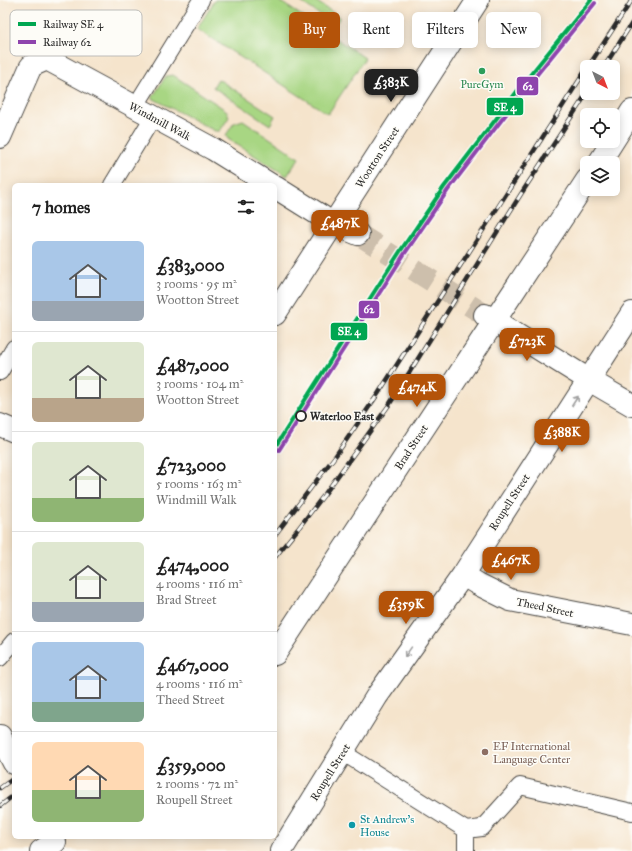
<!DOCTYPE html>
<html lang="en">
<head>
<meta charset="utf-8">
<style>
	:root { --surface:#fff; --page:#f6f6f6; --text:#222; --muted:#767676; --line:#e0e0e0; --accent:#b45309 }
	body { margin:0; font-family:"IM FELL Great Primer",serif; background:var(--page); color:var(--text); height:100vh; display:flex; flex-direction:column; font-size:15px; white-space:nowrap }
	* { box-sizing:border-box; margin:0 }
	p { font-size:13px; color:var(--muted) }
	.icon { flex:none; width:22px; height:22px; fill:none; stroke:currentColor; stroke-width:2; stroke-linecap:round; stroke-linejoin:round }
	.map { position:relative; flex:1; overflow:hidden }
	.panel { position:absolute; left:12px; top:183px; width:265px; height:656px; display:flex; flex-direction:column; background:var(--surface); border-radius:6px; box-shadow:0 2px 10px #0003 }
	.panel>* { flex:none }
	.guide { position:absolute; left:289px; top:12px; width:283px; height:36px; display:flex; gap:8px }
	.needle { width:26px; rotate:138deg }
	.controls { position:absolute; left:580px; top:60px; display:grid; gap:8px }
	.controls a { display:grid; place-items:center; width:40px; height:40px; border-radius:6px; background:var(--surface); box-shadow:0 2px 10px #0003; font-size:20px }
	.price { position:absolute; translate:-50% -34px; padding:0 9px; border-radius:8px; background:var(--accent); color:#fff; font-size:13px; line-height:26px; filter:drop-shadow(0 1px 2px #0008) }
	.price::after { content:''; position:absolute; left:50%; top:24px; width:12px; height:9px; margin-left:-6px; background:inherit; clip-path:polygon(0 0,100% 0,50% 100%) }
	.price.current { background:#222; color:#fff }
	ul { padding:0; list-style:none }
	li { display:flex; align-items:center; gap:12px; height:100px; padding:0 20px }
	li+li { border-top:1px solid var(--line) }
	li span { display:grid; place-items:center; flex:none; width:112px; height:80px; border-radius:6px; color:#555 }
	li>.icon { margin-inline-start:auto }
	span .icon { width:48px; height:48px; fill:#fffc; stroke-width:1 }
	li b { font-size:17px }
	h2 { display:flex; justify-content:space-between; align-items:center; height:48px; padding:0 20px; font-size:17px }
	.tag { padding:0 14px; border-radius:6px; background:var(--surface); box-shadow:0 2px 10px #0003; font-size:14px; line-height:36px }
	.tag.current { background:var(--accent); color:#fff }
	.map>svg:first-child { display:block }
	.green { fill:#a8d683; stroke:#6a8057 }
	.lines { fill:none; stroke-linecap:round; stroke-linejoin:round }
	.minor-tunnel { stroke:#cdbfac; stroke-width:22; stroke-dasharray:22 11; stroke-linecap:butt }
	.service-casing { stroke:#494743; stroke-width:18 }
	.pedestrian-casing { stroke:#494743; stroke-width:24 }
	.minor-casing { stroke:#494743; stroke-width:24 }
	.service { stroke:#fff; stroke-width:16 }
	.pedestrian { stroke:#fff; stroke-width:22 }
	.minor { stroke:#fff; stroke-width:22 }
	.rail-casing { stroke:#2b2b2b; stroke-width:4.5 }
	.rail { stroke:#fdfcf7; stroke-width:3; stroke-dasharray:9; stroke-linecap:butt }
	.rail-1-casing { stroke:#fdfcf7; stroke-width:7 }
	.rail-2-casing { stroke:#fdfcf7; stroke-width:7 }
	.rail-1 { stroke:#00a651; stroke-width:4 }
	.rail-2 { stroke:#8e44ad; stroke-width:4 }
	.oneway { stroke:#a0a0a0 }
	.leisure-dot { fill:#2e9e5b; stroke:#fdfcf7; stroke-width:1.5 }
	.stop-dot { fill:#fdfcf7; stroke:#2b2b2b; stroke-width:2 }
	.education-dot { fill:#8d6e63; stroke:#fdfcf7; stroke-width:1.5 }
	.culture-dot { fill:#0f9aa8; stroke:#fdfcf7; stroke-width:1.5 }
	.labels { text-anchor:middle; stroke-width:3; stroke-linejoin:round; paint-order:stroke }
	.leisure-label { font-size:11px; fill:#27864d; stroke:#fdfcf7 }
	.street-label { font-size:11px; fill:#2b2b2b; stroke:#fdfcf7 }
	.stop-label { font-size:11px; font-weight:bold; fill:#2b2b2b; stroke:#fdfcf7; text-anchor:start }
	.education-label { font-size:11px; fill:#785e54; stroke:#fdfcf7; text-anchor:start }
	.culture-label { font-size:11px; fill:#0d838f; stroke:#fdfcf7; text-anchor:start }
	.key { fill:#fdfcf7; stroke:#bebdba; stroke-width:1 }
	.key-label { font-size:11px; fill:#2b2b2b }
	.line-badge { stroke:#fdfcf7; stroke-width:1.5 }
	.badge-label { font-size:11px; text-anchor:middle; font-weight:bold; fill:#fff }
</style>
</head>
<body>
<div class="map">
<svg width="632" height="851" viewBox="0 0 632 851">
	<rect width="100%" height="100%" fill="#fdfcf7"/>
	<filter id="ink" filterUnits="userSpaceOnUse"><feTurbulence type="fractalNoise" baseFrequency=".025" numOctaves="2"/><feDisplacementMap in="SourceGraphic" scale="8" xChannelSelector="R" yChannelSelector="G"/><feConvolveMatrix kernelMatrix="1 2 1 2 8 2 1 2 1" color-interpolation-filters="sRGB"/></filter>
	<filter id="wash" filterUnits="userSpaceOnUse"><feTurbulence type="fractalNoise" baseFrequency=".012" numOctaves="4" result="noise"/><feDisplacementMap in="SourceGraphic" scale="16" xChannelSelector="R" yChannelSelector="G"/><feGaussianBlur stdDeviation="0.9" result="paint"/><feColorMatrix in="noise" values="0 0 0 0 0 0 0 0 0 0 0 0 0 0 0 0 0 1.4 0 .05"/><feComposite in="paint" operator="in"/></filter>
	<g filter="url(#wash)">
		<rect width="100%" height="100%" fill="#f5e4cc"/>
		<path class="green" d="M215 0H278L365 58 328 114 197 29Z
			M298 0H314L340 17 335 25Z
			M173 75 227 111 229 117 220 131H215L152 98 166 76Z
			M218 79 275 116 270 125 213 87Z
			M243 120 299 158 287 176 228 139 226 135 234 123Z"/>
	</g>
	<g filter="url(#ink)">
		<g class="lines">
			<path class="minor-tunnel" d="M358 234 485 315"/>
			<defs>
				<path id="service" d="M135 107 201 0
					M112 185 153 117
					M0 372 14 348
					M0 658 14 641
					M342 752 466 830 482 828 520 786 632 812
					M466 851V830"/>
				<path id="pedestrian" d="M589 380 632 405"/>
				<path id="minor" d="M0 137 31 66 47 59 213 149 271 185
					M599 163 632 111
					M275 187 334 224 358 234
					M275 314 478 0
					M485 315 589 380
					M0 425 14 431
					M463 575 478 584 510 600 632 624
					M275 654 587 180
					M0 736 14 763
					M41 851 55 842
					M281 851 377 696 463 575 632 313"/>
			</defs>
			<use href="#service" class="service-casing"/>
			<use href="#pedestrian" class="pedestrian-casing"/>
			<use href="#minor" class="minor-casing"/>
			<use href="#service" class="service"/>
			<use href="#pedestrian" class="pedestrian"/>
			<use href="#minor" class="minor"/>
			<defs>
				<path id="rail" d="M588 67 632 0
					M604 67 632 23
					M275 535 336 455 378 394 587 68
					M275 557 297 530 324 495 389 405 521 194 587 93
					M0 788 14 778
					M0 806 14 795"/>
			</defs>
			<use href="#rail" class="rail-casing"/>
			<use href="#rail" class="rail"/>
			<defs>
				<path id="rail-1" d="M275 447 401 250 444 187 522 85 591 0"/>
				<path id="rail-2" d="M279 450 405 253 448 190 526 88 595 3"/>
			</defs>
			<use href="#rail-1" class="rail-1-casing"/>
			<use href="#rail-2" class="rail-2-casing"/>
			<use href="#rail-1" class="rail-1"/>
			<use href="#rail-2" class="rail-2"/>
		</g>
		<defs><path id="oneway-shaft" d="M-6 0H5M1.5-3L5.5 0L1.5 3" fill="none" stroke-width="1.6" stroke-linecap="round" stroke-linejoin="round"/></defs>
		<g class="oneway">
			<use href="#oneway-shaft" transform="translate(575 401) rotate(-57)"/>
			<use href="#oneway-shaft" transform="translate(408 652) rotate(125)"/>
		</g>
	</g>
	<circle class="leisure-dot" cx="482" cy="71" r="4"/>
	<circle class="stop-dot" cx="301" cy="416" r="5"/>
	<circle class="education-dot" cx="485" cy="752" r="4"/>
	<circle class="culture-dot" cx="352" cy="825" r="4"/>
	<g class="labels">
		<g class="leisure-label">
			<text x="482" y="88">PureGym</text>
		</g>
		<g class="street-label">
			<text transform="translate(160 121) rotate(28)" y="4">Windmill Walk</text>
			<text transform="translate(377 157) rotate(-57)" y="4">Wootton Street</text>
			<text transform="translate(411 447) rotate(-57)" y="4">Brad Street</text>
			<text transform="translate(509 502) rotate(-57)" y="4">Roupell Street</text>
			<text transform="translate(545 607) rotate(12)" y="4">Theed Street</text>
			<text transform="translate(330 772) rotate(-58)" y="4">Roupell Street</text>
		</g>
		<g class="stop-label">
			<text x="310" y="420">Waterloo East</text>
		</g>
		<g class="education-label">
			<text x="493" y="750">EF International<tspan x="493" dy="13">Language Center</tspan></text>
		</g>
		<g class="culture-label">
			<text x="360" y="823">St Andrew's<tspan x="360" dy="13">House</tspan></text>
		</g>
	</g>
	<rect x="10" y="10" width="132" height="46" rx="6" class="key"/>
	<rect x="18" y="22" width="18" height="4" fill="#00a651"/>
	<rect x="18" y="40" width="18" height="4" fill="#8e44ad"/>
	<g class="key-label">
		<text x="43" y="28">Railway SE 4</text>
		<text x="43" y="46">Railway 62</text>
	</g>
	<g class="line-badge">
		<rect x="516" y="76" width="23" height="20" rx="4" fill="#8e44ad"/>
		<rect x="486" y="97" width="38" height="19" rx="4" fill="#00a651"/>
		<rect x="358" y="300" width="22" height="19" rx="4" fill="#8e44ad"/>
		<rect x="330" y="322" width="38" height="19" rx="4" fill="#00a651"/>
	</g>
	<g class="badge-label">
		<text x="528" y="90">62</text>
		<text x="505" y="111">SE 4</text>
		<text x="369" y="313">62</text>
		<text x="349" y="335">SE 4</text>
	</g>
</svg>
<div class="controls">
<a><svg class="needle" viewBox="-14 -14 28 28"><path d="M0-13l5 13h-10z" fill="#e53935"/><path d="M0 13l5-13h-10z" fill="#767676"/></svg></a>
<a><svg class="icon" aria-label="locate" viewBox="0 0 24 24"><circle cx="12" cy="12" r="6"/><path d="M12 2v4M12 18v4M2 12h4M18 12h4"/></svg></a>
<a><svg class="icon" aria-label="layers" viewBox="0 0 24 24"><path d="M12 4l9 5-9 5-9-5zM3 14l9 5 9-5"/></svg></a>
</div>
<b class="price current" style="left:391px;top:103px">£383K</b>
<b class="price" style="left:340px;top:244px">£487K</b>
<b class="price" style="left:527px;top:362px">£723K</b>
<b class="price" style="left:417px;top:408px">£474K</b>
<b class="price" style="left:562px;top:453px">£388K</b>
<b class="price" style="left:511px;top:581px">£467K</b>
<b class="price" style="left:406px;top:625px">£359K</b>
<div class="guide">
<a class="tag current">Buy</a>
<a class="tag">Rent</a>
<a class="tag">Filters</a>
<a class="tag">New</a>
</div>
<section class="panel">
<h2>7 homes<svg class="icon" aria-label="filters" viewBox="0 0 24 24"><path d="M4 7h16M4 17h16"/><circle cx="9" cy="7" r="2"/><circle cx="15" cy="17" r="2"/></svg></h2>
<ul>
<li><span style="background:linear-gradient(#a9c7e8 75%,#9aa5b1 0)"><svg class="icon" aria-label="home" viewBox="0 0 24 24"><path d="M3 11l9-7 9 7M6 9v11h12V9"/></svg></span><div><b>£383,000</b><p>3 rooms · 95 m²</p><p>Wootton Street</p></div></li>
<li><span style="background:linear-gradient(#dfe7d0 70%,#b9a48a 0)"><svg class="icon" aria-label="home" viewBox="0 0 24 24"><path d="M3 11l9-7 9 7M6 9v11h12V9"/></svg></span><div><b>£487,000</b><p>3 rooms · 104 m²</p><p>Wootton Street</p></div></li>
<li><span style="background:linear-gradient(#dfe7d0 70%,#8fb573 0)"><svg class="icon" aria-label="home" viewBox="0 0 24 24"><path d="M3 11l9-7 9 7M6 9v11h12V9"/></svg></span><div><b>£723,000</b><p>5 rooms · 163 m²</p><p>Windmill Walk</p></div></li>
<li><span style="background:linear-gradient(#dfe7d0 75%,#9aa5b1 0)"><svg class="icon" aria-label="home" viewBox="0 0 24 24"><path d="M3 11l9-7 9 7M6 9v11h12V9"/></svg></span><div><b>£474,000</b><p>4 rooms · 116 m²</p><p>Brad Street</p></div></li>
<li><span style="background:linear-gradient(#a9c7e8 75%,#7fa58c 0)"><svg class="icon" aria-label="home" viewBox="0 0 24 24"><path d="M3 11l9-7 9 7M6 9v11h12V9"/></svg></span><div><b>£467,000</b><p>4 rooms · 116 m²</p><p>Theed Street</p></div></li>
<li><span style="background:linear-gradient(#ffd9b3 60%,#8fb573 0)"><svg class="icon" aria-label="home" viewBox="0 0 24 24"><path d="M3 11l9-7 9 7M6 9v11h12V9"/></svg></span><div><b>£359,000</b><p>2 rooms · 72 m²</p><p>Roupell Street</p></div></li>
</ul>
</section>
</div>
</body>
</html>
